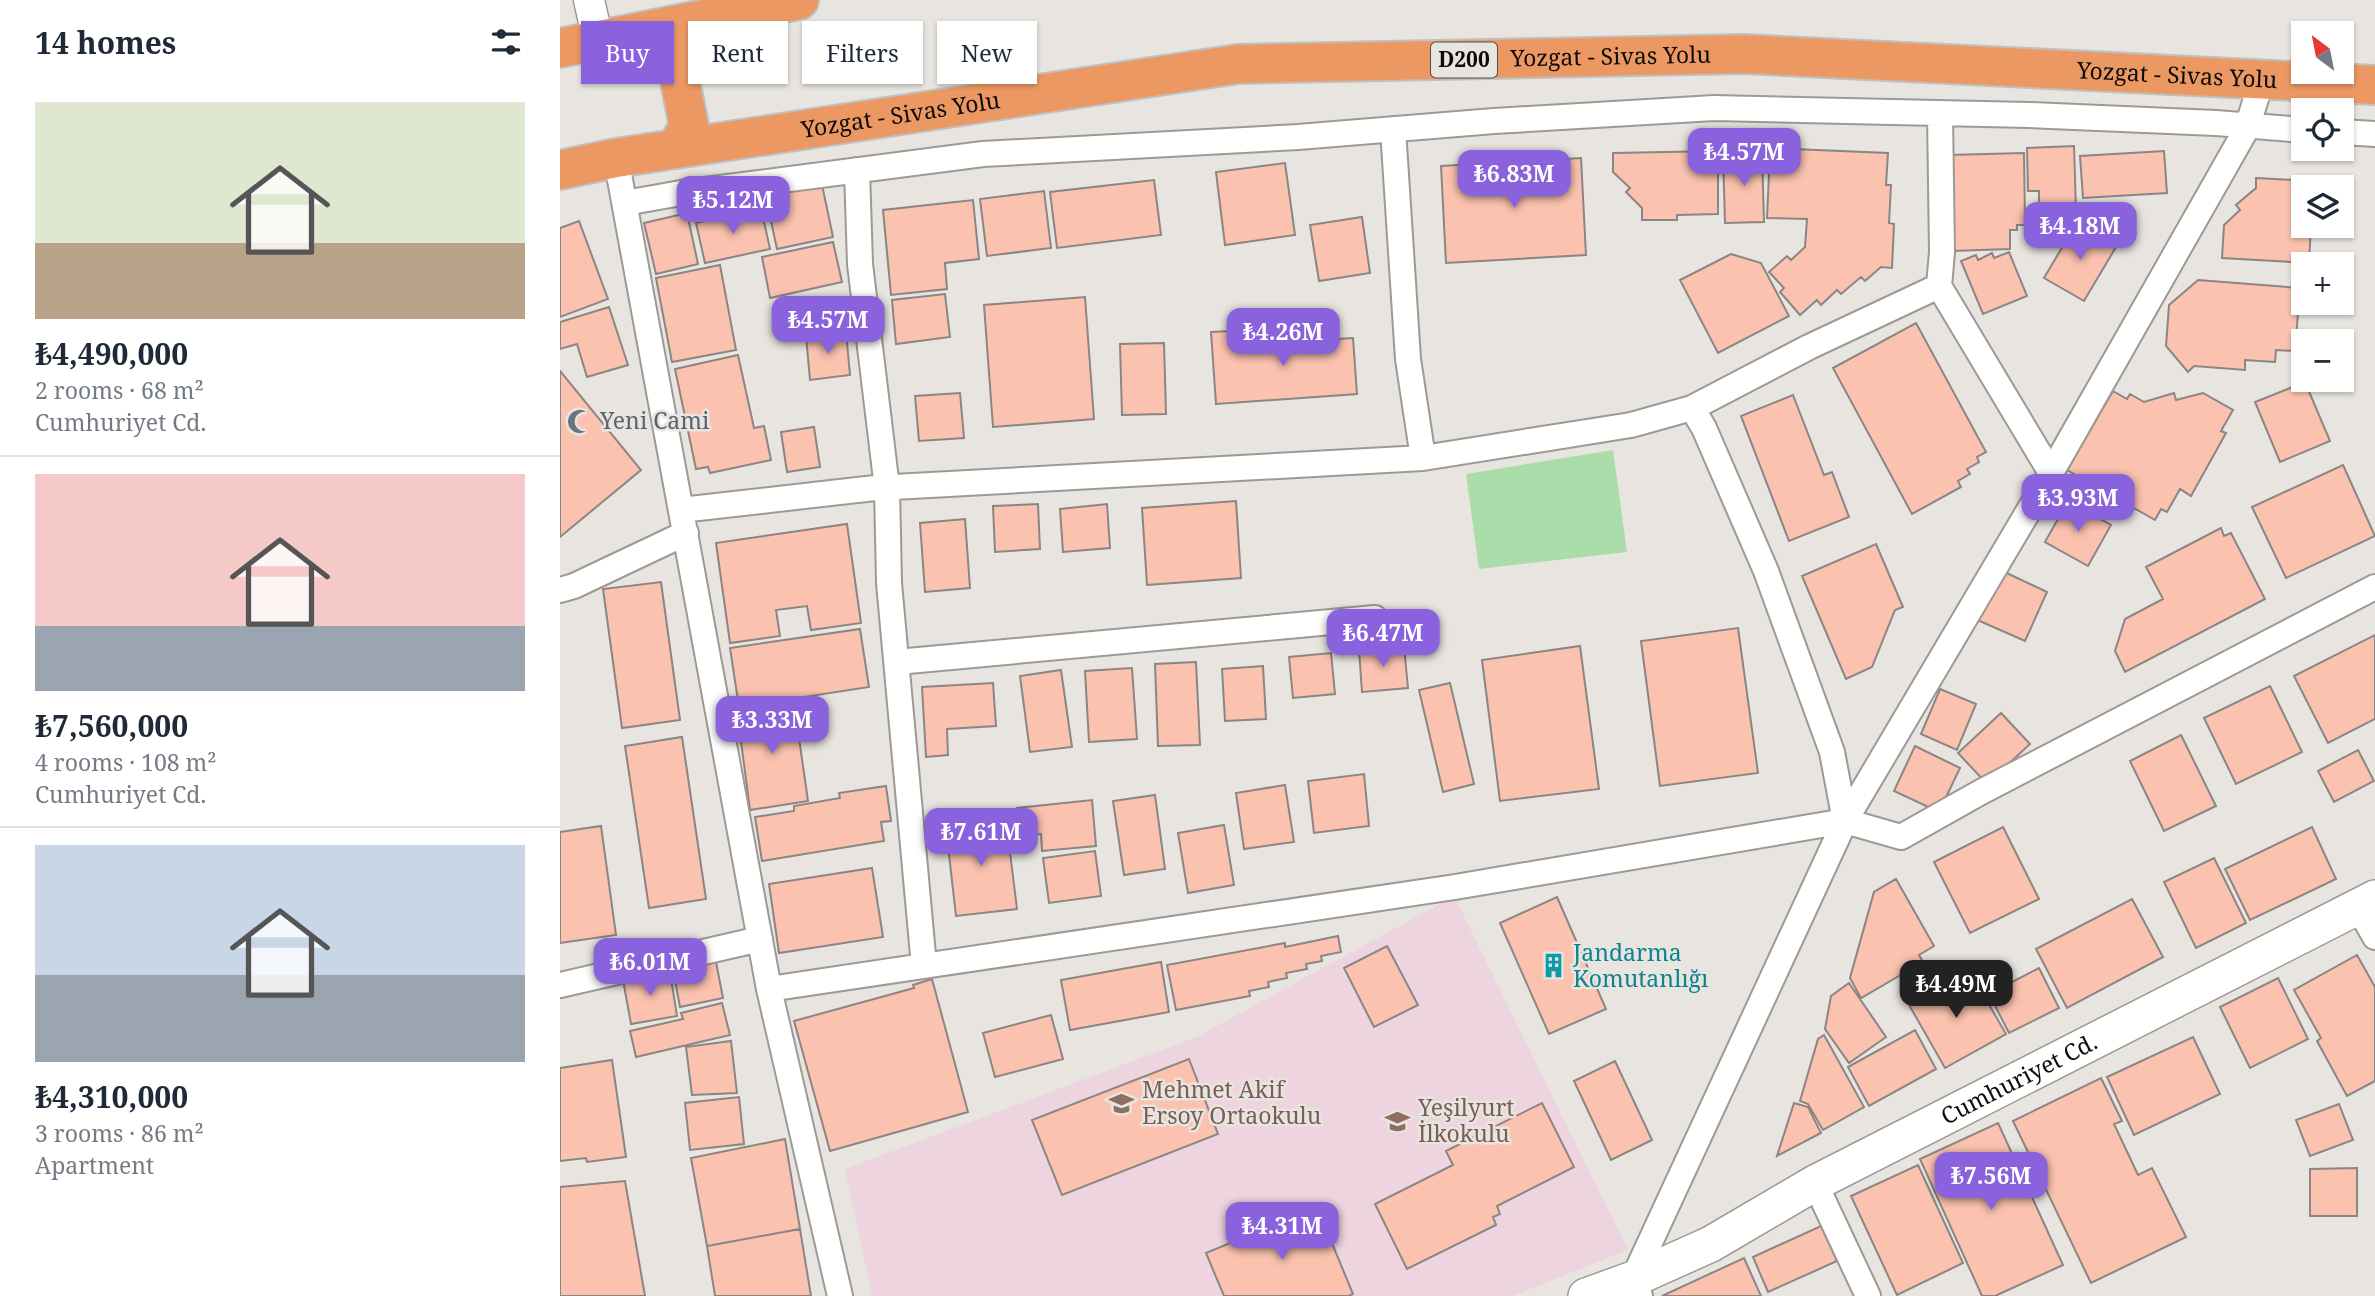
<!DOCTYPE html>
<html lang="en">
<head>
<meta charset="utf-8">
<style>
	:root { --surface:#fff; --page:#f2f2f3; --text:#1f2937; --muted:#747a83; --line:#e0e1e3; --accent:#8b62dd }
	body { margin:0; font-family:"Noto Serif",serif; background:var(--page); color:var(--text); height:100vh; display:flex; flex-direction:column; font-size:26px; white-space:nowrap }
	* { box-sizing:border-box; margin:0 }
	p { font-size:23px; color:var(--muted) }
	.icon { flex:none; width:38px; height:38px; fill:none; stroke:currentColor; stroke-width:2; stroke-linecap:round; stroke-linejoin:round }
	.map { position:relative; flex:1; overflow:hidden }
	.sheet { display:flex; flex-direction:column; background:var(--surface); width:560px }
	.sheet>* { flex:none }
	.guide { position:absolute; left:21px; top:21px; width:665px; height:63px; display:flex; gap:14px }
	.needle { width:46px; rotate:328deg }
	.tools { position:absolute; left:1731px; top:21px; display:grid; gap:14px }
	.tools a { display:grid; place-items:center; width:63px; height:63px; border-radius:0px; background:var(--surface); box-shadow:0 2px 5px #0004; font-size:35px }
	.price { position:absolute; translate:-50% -60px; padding:0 16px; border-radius:14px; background:var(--accent); color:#fff; font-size:23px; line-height:46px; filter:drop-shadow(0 2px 4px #0008) }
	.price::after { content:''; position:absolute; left:50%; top:42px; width:21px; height:16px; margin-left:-10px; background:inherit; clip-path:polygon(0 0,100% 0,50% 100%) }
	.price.selected { background:#222; color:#fff }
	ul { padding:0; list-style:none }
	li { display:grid; align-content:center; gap:14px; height:371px; padding:0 35px }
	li+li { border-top:2px solid var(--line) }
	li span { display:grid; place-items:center; height:217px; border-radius:0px; color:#555 }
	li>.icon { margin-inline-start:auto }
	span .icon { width:126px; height:126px; fill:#fffc; stroke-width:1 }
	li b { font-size:30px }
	h2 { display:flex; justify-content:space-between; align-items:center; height:84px; padding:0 35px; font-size:30px }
	.tag { padding:0 24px; border-radius:0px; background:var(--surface); box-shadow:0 2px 5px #0004; font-size:24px; line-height:63px }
	.tag.selected { background:var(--accent); color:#fff }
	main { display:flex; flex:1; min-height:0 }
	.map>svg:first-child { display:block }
	.education { fill:#edd4de }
	.green { fill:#abddab }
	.building { fill:#fbc2af; stroke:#8b8584; stroke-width:2 }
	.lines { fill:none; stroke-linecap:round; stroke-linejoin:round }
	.minor-casing { stroke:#9d9a95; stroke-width:28 }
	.tertiary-casing { stroke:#9d9a95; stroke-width:33 }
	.secondary-casing { stroke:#9d9a95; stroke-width:38 }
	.trunk-casing { stroke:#c0c0bf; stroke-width:42 }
	.minor { stroke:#fff; stroke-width:24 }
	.tertiary { stroke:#fff; stroke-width:30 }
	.secondary { stroke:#fff; stroke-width:35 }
	.trunk { stroke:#ec9863; stroke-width:38 }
	.labels { text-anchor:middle; stroke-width:5; stroke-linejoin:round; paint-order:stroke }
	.shield { fill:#e8e5e0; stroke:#4f4d4a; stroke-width:2 }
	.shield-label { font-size:21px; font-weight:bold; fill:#0d0c0a }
	.street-label { font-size:23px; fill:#0d0c0a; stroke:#e8e5e0 }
	.worship-label { font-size:23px; fill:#5b616d; stroke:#e8e5e0; text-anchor:start }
	.culture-label { font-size:23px; fill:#0d838f; stroke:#e8e5e0; text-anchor:start }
	.education-label { font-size:23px; fill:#785e54; stroke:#e8e5e0; text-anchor:start }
</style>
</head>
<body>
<main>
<section class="sheet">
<h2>14 homes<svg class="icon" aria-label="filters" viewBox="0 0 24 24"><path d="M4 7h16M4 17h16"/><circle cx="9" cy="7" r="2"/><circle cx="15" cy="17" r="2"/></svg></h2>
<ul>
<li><span style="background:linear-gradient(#dfe7d0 65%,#b9a48a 0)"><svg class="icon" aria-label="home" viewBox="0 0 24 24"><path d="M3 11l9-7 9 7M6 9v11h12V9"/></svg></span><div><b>₺4,490,000</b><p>2 rooms · 68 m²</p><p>Cumhuriyet Cd.</p></div></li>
<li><span style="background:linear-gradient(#f6c9c9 70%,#9aa5b1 0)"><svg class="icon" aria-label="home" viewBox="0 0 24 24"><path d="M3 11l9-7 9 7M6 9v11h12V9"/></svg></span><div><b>₺7,560,000</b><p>4 rooms · 108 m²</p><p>Cumhuriyet Cd.</p></div></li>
<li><span style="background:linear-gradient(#c9d6e8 60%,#9aa5b1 0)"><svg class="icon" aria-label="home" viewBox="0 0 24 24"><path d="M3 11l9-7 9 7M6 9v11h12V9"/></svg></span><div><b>₺4,310,000</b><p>3 rooms · 86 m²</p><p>Apartment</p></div></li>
</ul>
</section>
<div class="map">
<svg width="1815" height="1296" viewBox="0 0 1815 1296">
	<rect width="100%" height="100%" fill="#e8e5e0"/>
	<path class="education" d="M894 896 1068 1250 953 1296H312L285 1169 637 1037Z"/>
	<path class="green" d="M1053 450 1067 552 919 569 906 474Z"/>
	<path class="building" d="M1514 146 1516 211 1479 212V191H1468L1467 148Z
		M1233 149 1328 153 1326 185H1331L1329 223 1334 224 1332 268 1321 267 1305 281 1301 277 1281 294 1277 290 1261 305 1257 300 1240 315 1220 292 1224 288 1209 272 1227 256 1231 260 1245 247 1247 219 1207 218 1210 153 1233 154Z
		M1158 151V214L1117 215V220H1082V208L1066 192 1070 188 1053 172V153Z
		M1604 151 1607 193 1523 198 1520 156Z
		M1202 152 1204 222 1165 223 1163 153Z
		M1464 153 1465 225H1457V230H1450V249L1391 251 1388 155Z
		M1021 158 1026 255 886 263 881 166Z
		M725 163 735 235 665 245 656 172Z
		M1696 178 1754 181 1753 187H1743V226H1751L1749 263 1662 258 1664 225 1680 210 1676 205 1696 188Z
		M261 180 273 237 217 249 205 193Z
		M594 180 601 235 497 248 490 192Z
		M484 191 491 248 427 256 420 199Z
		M413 200 419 259 385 263 387 289 331 295 323 210Z
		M201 208 210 249 145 263 136 223Z
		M127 213 138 264 96 274 84 223Z
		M802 217 810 273 759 281 750 225Z
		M19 221 48 299 0 317V228Z
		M1516 224 1556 247 1524 301 1484 278Z
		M273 242 282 282 210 298 202 257Z
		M1449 252 1467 296 1423 314 1401 261 1416 255 1418 260 1432 253 1434 258Z
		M1171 254 1201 263 1229 316 1158 353 1120 280Z
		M160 265 176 350 112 362 96 278Z
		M1638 280 1740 288 1735 351 1716 350 1715 362 1685 360V370L1634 366 1628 372 1606 346 1609 305Z
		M385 294 390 337 336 344 332 300Z
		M525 297 534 419 433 427 424 305Z
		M49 307 68 365 27 377 17 344 0 349V322Z
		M1356 323 1426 452 1417 457 1419 462 1407 469 1410 474 1398 481 1401 487 1352 514 1273 368Z
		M759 325 760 340 793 338 797 394 656 404 651 332 670 331 671 345 731 341 729 327Z
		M286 332 290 375 250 380 246 336Z
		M604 343 606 414 562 415 560 344Z
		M178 355 194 428 204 426 211 460 150 473 148 467 136 469 115 369Z
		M0 371 81 470 0 537Z
		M1745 382 1770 441 1720 462 1695 402Z
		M1553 391 1567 399 1570 394 1584 402 1614 393 1616 400 1643 393 1673 410 1661 431 1666 433 1631 496 1620 489 1607 512 1601 509 1595 520 1507 470Z
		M400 393 404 438 359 441 355 396Z
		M1233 395 1264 475 1272 472 1289 517 1229 541 1181 416Z
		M254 427 260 467 227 472 221 432Z
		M1783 465 1815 536 1726 578 1692 507Z
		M676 501 681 578 587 585 582 508Z
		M1508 501 1551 525 1528 566 1485 542Z
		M478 504 480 549 435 552 433 506Z
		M547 504 550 548 503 552 500 509Z
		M405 519 410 588 365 592 360 523Z
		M287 524 301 623 251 630 247 606 216 610 220 636 170 643 156 543Z
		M1661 528 1664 536 1671 533 1705 599 1565 672 1555 651 1565 619 1603 599 1586 567Z
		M1316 544 1343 607 1335 610 1312 667 1286 679 1242 576Z
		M1438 569 1487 592 1465 641 1415 619Z
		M101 582 120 720 62 728 43 589Z
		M1178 628 1198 773 1100 786 1081 641Z
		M300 629 309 687 179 707 170 648Z
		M1815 635V719L1768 743 1734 676Z
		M844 646 848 688 802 692 799 650Z
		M1020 646 1039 789 940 801 922 660Z
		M771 653 775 694 733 698 729 657Z
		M636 662 640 745 598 746 595 664Z
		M703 666 706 719 665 721 662 669Z
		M572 668 577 739 529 742 525 671Z
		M501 670 512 747 470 752 460 676Z
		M433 683 436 726 387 729 388 755 366 757 362 687Z
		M890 683 914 784 883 792 859 690Z
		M1710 686 1742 752 1676 784 1644 718Z
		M1380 689 1416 704 1397 750 1361 734Z
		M234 703 248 801 190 810 177 711Z
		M1441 713 1470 744 1427 784 1398 753Z
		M1621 735 1656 806 1604 831 1570 761Z
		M122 737 146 899 89 908 65 746Z
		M1355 746 1400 768 1379 812 1334 791Z
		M1798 750 1814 781 1774 802 1758 771Z
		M804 774 809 826 754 833 748 781Z
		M725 785 734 842 684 849 676 793Z
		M326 786 331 821 321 822 324 841 202 861 195 817 234 811V806L280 798 279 793Z
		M595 795 605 869 564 875 553 801Z
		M532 800 536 846 482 851 481 834 460 836 457 808Z
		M446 820 457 909 396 916 386 828Z
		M664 825 674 885 628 893 618 833Z
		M41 826 56 935 0 943V832Z
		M1443 827 1479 899 1410 933 1374 862Z
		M1752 827 1776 879 1690 920 1665 869Z
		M535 851 541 896 489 903 483 858Z
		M1654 858 1686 923 1636 948 1604 882Z
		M312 868 323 937 219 953 209 884Z
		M1336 879 1374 946 1359 955 1363 962 1301 998 1290 978 1314 892Z
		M997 897 1046 1009 989 1034 940 923Z
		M1572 899 1603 957 1507 1008 1476 949Z
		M778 936 781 952 761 956 762 961 746 964 747 969 726 973 727 978 708 982 709 987 689 991 690 996 616 1010 607 965 725 943V947Z
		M827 946 858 1005 814 1027 784 968Z
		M154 952 163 998 120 1007 111 960Z
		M1797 955 1815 987V1081L1787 1096 1757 1041 1761 1038 1734 990Z
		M601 962 609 1012 510 1030 501 980Z
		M1479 968 1499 1008 1449 1033 1429 994Z
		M110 972 117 1016 71 1024 63 980Z
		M1402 972 1418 999 1424 996 1446 1034 1385 1068 1348 1003Z
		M1718 978 1748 1039 1690 1068 1660 1007Z
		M372 979 408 1112 270 1151 234 1021 354 988 353 985Z
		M1289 983 1326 1037 1289 1063 1265 1029 1271 996Z
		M162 1003 170 1035 76 1057 70 1031 123 1019 121 1013Z
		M491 1015 503 1059 435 1077 423 1033Z
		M1355 1030 1376 1069 1309 1106 1288 1067Z
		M1264 1035 1304 1107 1263 1130 1248 1104 1240 1101 1258 1039Z
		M1633 1037 1660 1094 1574 1135 1547 1077Z
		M171 1041 177 1093 132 1095 126 1047Z
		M629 1059 658 1134 502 1195 472 1120Z
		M52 1060 66 1157 27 1162 26 1158 0 1161V1068Z
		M1055 1061 1092 1140 1051 1160 1014 1081Z
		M1541 1078 1562 1121 1554 1124 1578 1175 1592 1168 1626 1237 1531 1283 1453 1121Z
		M179 1097 184 1144 130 1150 125 1103Z
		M982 1103 1014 1167 937 1206 940 1214 933 1217 936 1225 847 1269 815 1204 893 1165 886 1151Z
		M1234 1103 1248 1107 1261 1133 1217 1156Z
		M1779 1104 1793 1140 1750 1156 1736 1120Z
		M1438 1123 1503 1265 1435 1296H1422L1360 1159Z
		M225 1139 240 1229 147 1246 131 1158Z
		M1358 1165 1403 1263 1337 1295 1291 1196Z
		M1797 1168V1216H1750V1169Z
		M65 1181 85 1296H0V1187Z
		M757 1207 793 1294 789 1296H664L646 1253Z
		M1261 1226 1277 1261 1208 1292 1193 1257Z
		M240 1229 251 1296H155L147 1246Z
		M1184 1258 1201 1296H1102Z"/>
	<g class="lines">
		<defs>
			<path id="minor" d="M1380 114 1382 252 1379 286 1491 473
				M833 129 848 359 863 458
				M1782 132 1815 134
				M56 158 209 989 280 1296
				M297 170 300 264 327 488 329 583 364 966
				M65 203 121 193 423 154 738 137 934 121 1154 108 1469 115 1656 123 1743 130
				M1132 408 1249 347 1379 286
				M121 510 315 488 863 458 1071 425 1132 408 1144 428 1206 571 1272 752 1285 821
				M0 590 14 586 126 533
				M337 662 815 618
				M1798 907 1815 937
				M0 985 200 939
				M209 989 895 887 1285 821 1341 837 1421 792 1815 587
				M1255 1183 1308 1296
				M1080 1296 1073 1279 1285 821 1491 473 1687 128 1702 79"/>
			<path id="tertiary" d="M29 0 38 40"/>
			<g id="secondary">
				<path id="s1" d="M1026 1296 1073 1279 1151 1244 1255 1183 1815 898"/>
			</g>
			<g id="trunk">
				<path d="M109 26 129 126 116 149"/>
				<path d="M0 48 239 0"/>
				<path id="s2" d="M0 170 56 158 678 64 1184 54 1815 85"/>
			</g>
		</defs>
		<use href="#minor" class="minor-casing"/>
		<use href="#tertiary" class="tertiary-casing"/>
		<use href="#secondary" class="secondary-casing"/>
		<use href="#trunk" class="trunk-casing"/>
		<use href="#minor" class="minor"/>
		<use href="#tertiary" class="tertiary"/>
		<use href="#secondary" class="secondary"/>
		<use href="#trunk" class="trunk"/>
	</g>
	<defs>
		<symbol id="mosque-bare" viewBox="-9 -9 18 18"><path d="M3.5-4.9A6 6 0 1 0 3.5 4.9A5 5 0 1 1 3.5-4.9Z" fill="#6b7280" stroke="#e8e5e0" stroke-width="2.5" paint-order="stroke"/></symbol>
		<symbol id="building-bare" viewBox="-9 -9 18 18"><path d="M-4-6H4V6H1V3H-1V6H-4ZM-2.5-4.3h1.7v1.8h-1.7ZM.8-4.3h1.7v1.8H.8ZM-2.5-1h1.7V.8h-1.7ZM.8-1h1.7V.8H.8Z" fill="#0f9aa8" stroke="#e8e5e0" stroke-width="2.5" paint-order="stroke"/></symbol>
		<symbol id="school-bare" viewBox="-9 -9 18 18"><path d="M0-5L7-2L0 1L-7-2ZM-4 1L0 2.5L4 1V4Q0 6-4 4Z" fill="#8d6e63" stroke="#e8e5e0" stroke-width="2.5" paint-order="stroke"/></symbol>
	</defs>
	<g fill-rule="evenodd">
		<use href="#mosque-bare" x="2" y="404" width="35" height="35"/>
		<use href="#building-bare" x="976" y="948" width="35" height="35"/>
		<use href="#school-bare" x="544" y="1086" width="35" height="35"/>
		<use href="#school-bare" x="820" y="1104" width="35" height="35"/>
	</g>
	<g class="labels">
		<rect class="shield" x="871" y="42.5" width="66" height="35" rx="5"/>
		<g class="shield-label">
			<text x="904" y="67">D200</text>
		</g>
		<g class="street-label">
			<text dy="8" stroke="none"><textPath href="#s2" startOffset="1059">Yozgat - Sivas Yolu</textPath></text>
			<text dy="8" stroke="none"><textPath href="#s2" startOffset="1626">Yozgat - Sivas Yolu</textPath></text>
			<text dy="8" stroke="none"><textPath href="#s2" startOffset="345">Yozgat - Sivas Yolu</textPath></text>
			<text dy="8" stroke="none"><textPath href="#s1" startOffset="485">Cumhuriyet Cd.</textPath></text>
		</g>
		<g class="worship-label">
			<text x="40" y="429">Yeni Cami</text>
		</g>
		<g class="culture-label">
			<text x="1013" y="961">Jandarma<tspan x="1013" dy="26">Komutanlığı</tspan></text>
		</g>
		<g class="education-label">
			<text x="582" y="1098">Mehmet Akif<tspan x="582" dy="26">Ersoy Ortaokulu</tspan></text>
			<text x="858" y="1116">Yeşilyurt<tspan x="858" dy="26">İlkokulu</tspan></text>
		</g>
	</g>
</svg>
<div class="tools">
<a><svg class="needle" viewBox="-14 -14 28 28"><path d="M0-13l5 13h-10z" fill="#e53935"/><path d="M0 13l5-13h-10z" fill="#747a83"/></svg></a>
<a><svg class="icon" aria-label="locate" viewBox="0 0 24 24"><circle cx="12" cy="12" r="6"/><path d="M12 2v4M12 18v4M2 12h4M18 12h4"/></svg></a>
<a><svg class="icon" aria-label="layers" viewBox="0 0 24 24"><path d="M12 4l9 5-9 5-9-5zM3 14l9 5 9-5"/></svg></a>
<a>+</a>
<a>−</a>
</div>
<b class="price" style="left:1184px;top:188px">₺4.57M</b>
<b class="price" style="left:954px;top:210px">₺6.83M</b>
<b class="price" style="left:173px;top:236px">₺5.12M</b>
<b class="price" style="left:1520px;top:262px">₺4.18M</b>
<b class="price" style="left:268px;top:356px">₺4.57M</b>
<b class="price" style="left:723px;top:368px">₺4.26M</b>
<b class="price" style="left:1518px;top:534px">₺3.93M</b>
<b class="price" style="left:823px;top:669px">₺6.47M</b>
<b class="price" style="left:212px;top:756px">₺3.33M</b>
<b class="price" style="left:421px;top:868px">₺7.61M</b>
<b class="price" style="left:90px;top:998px">₺6.01M</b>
<b class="price selected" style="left:1396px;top:1020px">₺4.49M</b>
<b class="price" style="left:1431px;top:1212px">₺7.56M</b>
<b class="price" style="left:722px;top:1262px">₺4.31M</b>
<div class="guide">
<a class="tag selected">Buy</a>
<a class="tag">Rent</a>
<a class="tag">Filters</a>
<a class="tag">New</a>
</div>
</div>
</main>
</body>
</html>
